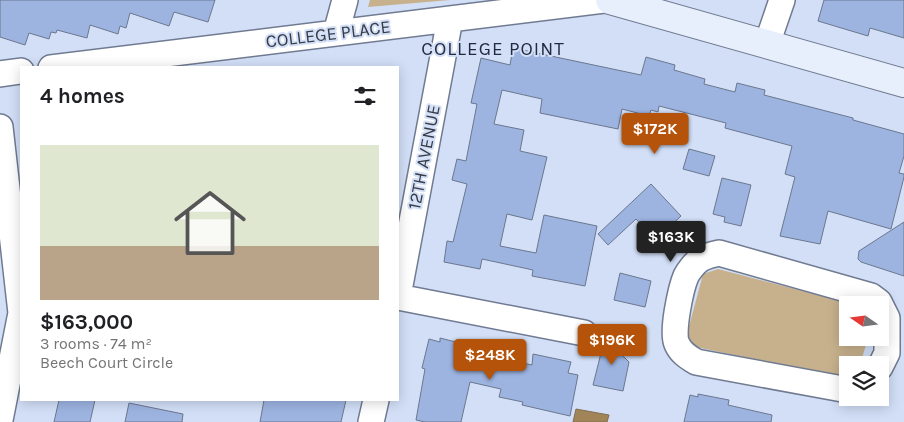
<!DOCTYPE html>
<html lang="en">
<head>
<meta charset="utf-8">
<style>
	:root { --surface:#fff; --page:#f2f2f2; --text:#202124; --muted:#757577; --accent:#b45309 }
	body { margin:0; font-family:Karla,sans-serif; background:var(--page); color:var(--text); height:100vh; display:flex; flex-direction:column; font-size:19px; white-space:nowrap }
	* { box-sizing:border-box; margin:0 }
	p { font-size:16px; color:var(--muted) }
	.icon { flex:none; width:28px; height:28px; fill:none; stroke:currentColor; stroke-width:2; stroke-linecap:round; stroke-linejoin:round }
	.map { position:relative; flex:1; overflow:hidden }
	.details { position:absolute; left:20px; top:66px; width:379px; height:335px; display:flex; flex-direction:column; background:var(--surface); border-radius:0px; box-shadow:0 2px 12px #0003 }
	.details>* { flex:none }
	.needle { width:32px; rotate:284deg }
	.fabs { position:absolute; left:839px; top:296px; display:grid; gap:10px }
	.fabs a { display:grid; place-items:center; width:50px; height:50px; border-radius:0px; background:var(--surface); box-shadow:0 2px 12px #0003; font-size:25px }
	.price { position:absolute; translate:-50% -42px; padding:0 11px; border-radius:5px; background:var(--accent); color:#fff; font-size:16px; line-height:32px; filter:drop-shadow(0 1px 2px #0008) }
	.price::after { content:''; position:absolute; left:50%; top:30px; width:15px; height:11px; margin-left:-8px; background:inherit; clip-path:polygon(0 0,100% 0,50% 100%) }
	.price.on { background:#222; color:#fff }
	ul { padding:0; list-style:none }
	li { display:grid; align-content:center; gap:10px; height:265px; padding:0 20px }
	li span { display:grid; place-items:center; height:155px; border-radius:0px; color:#555 }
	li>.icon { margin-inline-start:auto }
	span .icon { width:90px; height:90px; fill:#fffc; stroke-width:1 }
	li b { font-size:21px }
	h2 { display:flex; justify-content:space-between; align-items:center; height:60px; padding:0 20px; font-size:21px }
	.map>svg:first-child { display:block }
	.green { fill:#c7b18d }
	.water { fill:#a18558; stroke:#816e52 }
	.building { fill:#9db4e1; stroke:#6b778d }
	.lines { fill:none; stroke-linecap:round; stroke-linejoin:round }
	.street-casing { stroke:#707b91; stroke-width:28 }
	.secondary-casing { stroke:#707b91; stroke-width:30 }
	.street { stroke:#fff; stroke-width:25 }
	.secondary { stroke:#e7eefc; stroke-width:28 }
	.labels { text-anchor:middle; stroke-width:4; stroke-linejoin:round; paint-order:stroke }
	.street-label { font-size:18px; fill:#353a44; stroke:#d2dff7 }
	.neighbourhood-label { font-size:19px; letter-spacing:1px; fill:#222b3e; stroke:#d2dff7 }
</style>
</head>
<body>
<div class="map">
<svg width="904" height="422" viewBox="0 0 904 422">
	<rect width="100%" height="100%" fill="#d2dff7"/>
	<path class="green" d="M370 0H450L368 7Z
		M718 269 857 305H848V338H868L860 365H848L847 376 838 377 696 347 688 337V330L703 274Z"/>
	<path class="water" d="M576 409 609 415 607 422H573Z"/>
	<path class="building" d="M0 0H215L208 22 174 12 169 26 130 13 126 28 120 26 118 34 90 25 87 38 57 30 56 33 51 32 49 39 29 33 25 45 0 37Z
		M824 0H904V38L870 28 868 36 818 21Z
		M513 48 641 75 646 57 675 65 674 70 705 79 704 84 735 92 737 83 765 90 764 95 853 118V120L904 134V156L899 173 904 174V177L891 229 828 211 820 244 780 236 795 177 785 174 792 146 725 128 726 123 659 106 658 112 651 110 649 116 622 109 618 129 540 113 542 99 502 90 494 124 524 130 520 151 547 157 532 220 507 214 500 246 536 253 544 215 597 226 585 286 532 276 533 270 482 259 480 269 444 262 447 241 453 242 467 184 452 180 457 159 466 161 477 104 471 103 481 58 510 65Z
		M689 149 715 156 709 176 683 169Z
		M722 178 751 185 741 226 724 222 725 217 713 214Z
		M651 184 681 216 656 240 636 219 608 245 598 234Z
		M904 222V276L861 262 858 259 859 251Z
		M620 273 651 281 645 307 614 300Z
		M605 337 623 340 620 353 629 362 623 391 593 385Z
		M440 338 464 344V346L491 352 490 356 532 365 533 354 571 362 568 373 578 375 570 416 522 405 523 402 499 397 501 389 470 382 461 422H425L416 420 425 369 422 368 429 339 440 342Z
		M698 394 729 400 728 405 772 415 771 422H684L690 395 698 397Z
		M59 400H95L90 422H54Z
		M264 400H346L341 422H260Z
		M129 403 183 414 182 422H125Z"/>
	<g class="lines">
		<defs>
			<path id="street" d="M336 33 345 0
				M767 44 782 0
				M51 68 604 0
				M0 74 21 71
				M0 127 21 313 0 420
				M398 296 450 19
				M398 297 584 333
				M848 390 696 362C688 357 681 353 677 344 671 333 681 288 686 276 688 272 694 264 698 261 704 256 712 255 719 253L871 296 879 302 887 318V353L880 367
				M371 422 376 400"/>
			<path id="secondary" d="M610 0 904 83"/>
		</defs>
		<use href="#street" class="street-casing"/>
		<use href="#secondary" class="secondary-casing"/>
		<use href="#street" class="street"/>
		<use href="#secondary" class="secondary"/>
	</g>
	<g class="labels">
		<g class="street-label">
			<text transform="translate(328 34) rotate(-7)" y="6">COLLEGE PLACE</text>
			<text transform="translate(424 157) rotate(-79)" y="6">12TH AVENUE</text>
		</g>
		<g class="neighbourhood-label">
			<text x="493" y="55">COLLEGE POINT</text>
		</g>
	</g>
</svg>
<div class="fabs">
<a><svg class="needle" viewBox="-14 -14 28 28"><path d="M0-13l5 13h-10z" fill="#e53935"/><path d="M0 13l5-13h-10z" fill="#757577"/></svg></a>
<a><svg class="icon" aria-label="layers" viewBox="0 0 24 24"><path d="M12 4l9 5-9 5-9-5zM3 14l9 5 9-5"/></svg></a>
</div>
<b class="price" style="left:655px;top:155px">$172K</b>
<b class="price on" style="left:671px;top:263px">$163K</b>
<b class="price" style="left:612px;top:366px">$196K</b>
<b class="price" style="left:490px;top:381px">$248K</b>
<section class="details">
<h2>4 homes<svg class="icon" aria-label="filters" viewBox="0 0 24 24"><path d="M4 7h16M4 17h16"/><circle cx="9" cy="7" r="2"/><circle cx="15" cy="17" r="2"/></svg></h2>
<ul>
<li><span style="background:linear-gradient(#dfe7d0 65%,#b9a48a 0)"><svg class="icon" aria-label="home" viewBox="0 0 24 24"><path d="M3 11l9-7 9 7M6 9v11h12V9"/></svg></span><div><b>$163,000</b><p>3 rooms · 74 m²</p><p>Beech Court Circle</p></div></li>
</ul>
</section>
</div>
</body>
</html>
